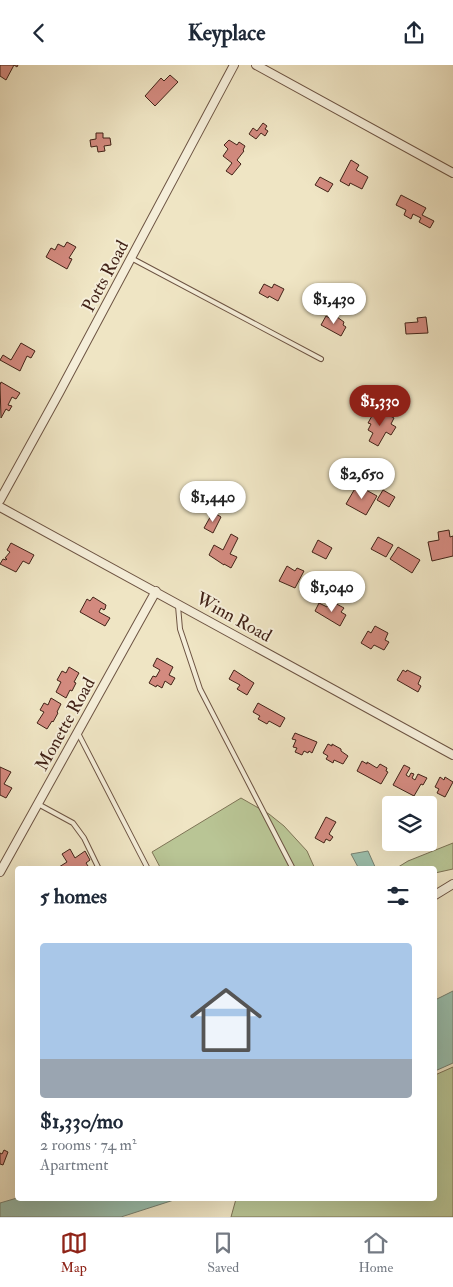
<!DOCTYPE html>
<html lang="en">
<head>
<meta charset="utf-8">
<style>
	:root { --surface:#fff; --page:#f6f6f7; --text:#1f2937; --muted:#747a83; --line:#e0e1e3; --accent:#8f2418 }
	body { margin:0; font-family:"IM FELL Double Pica",serif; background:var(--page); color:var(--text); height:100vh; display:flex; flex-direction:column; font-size:19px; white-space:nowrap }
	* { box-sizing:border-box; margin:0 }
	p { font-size:16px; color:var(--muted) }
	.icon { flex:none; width:28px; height:28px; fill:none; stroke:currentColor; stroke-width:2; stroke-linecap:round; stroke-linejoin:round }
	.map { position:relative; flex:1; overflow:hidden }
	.sheet { position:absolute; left:15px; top:801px; width:422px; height:335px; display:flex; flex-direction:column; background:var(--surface); border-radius:5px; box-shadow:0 5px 20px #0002 }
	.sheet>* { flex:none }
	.fabs { position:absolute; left:382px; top:731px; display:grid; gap:10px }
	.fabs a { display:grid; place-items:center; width:55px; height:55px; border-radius:5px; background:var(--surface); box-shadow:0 5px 20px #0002; font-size:25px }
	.price { position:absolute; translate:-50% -42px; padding:0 11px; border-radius:18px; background:#fff; color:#222; font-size:16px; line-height:32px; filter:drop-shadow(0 1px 2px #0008) }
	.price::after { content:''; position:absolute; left:50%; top:30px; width:15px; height:11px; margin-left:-8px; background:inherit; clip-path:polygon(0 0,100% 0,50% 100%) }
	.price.current { background:var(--accent); color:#fff }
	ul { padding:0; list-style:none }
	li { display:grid; align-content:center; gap:10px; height:265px; padding:0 25px }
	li+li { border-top:1px solid var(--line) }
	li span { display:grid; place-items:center; height:155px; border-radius:5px; color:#555 }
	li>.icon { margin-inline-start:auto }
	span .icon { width:90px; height:90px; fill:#fffc; stroke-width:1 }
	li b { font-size:21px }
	h2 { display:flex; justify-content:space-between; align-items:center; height:60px; padding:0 25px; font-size:21px }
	header { display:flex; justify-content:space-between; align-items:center; height:65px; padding:0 25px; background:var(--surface); font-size:22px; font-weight:700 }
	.dock { display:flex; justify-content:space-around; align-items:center; height:70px; border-top:1px solid var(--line); background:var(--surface); font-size:14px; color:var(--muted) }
	.dock a { display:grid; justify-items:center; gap:2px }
	.dock .current { color:var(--accent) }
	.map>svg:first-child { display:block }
	.green { fill:#b9c595; stroke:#7e7456 }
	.water { fill:#9bc0ae; stroke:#778172 }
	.building { fill:#d38a7f; stroke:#422318 }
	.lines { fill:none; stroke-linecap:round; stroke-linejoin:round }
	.service-casing { stroke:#6d5443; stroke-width:6 }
	.minor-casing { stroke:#6d5443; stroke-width:10 }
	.service { stroke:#f5eed9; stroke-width:4 }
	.minor { stroke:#f5eed9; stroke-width:8 }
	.labels { text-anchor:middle; stroke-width:4; stroke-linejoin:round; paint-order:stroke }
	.street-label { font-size:18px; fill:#422318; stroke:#f5eed9 }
</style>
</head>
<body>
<header><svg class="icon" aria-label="back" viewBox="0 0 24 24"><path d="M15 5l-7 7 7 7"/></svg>Keyplace<svg class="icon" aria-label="share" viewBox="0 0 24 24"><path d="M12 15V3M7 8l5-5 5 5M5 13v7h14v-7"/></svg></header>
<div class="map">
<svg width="453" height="1152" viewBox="0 0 453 1152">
	<rect width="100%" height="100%" fill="#efe5c4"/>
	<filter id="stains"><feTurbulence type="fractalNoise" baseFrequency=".004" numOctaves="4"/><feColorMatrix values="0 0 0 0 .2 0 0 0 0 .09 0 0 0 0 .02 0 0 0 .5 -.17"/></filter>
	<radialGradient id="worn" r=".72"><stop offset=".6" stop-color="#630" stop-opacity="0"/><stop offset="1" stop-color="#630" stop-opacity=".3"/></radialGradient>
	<path class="green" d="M241 733 269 749 284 761 307 786 315 804H161L152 787Z
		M453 778V804L435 808V804H395L408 796Z
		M453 1002V1152H231L236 1134H435V1010Z"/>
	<path class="water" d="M368 786 376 804H359L351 789Z
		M453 926V998L435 1006V935Z
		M17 1133 18 1134H177L121 1152H0V1138Z"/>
	<path class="building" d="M0 0H18L17 2 14 0 6 15 0 11Z
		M170 10 178 17 155 41 145 31 161 13 164 16Z
		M263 58 267 61 265 64 268 66 265 71 261 68 256 74 249 69 253 63 257 66Z
		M96 68H103V73H110L111 80 104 81 105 86 98 87 97 81 91 82 90 75 96 74Z
		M229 75 237 80 239 77 245 81 243 85 244 86 237 95 241 99 232 110 226 106 232 98 223 91 228 84 224 80Z
		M351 95 359 100 356 105 368 112 362 124 350 118 349 121 340 116Z
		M320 112 333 119 328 127 315 120Z
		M401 130 426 143 422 150 434 156 430 163 419 157 421 153 413 149 411 154 404 150 406 145 396 140Z
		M67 177 76 182 69 193 72 194 67 204 46 192 51 183 55 185 58 179 64 182Z
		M264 219 272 223 274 219 284 224 278 236 269 231 268 233 259 228Z
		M326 251 335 256 337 252 344 257 343 260 346 262 341 271 321 260Z
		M426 252 428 268 406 269 405 258 418 257 417 253Z
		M21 278 35 286 31 293 27 291 20 306 0 295 3 290 11 295Z
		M1 317 20 328 16 334 12 332 8 340 12 341 9 346 6 344 1 353 0 320Z
		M379 345 394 353 391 359 396 362 391 370 386 367 378 381 369 376 373 368 368 365 371 359 368 358 373 349 376 350Z
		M357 420 377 431 366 450 346 439Z
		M383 425 395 432 389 442 377 435Z
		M213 447 221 452 213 468 204 463Z
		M449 465 450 472 453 471V491L432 496 428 477 439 475 438 467Z
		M231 469 238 473 230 489 237 492 231 503 224 499V500L209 490 214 480 223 485Z
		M378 472 393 480 386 492 371 484Z
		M318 475 332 483 326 494 312 487Z
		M11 478 34 490 29 499 23 496 16 507 0 499 3 494 6 495 7 494 5 493 10 487 7 485Z
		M398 482 420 495 412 508 390 494Z
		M287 501 295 506 297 503 304 506 295 523 279 516Z
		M93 532 106 540 105 544 104 545 101 543 99 547 110 553 105 561 80 547 87 534 90 536Z
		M331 536 344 543 341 547 346 550 340 561 315 546 319 538 327 542Z
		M375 561 388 568 385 575 389 577 384 585 374 580 371 584 361 578 368 566 371 568Z
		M157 593 173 602 169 610 175 613 171 620 165 616 162 623 157 620 156 622 149 618 153 611 156 612 160 605 153 601Z
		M69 602 79 608 74 617 76 618 72 626 70 625 66 633 56 627 61 617 57 615 62 606 66 608Z
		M234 605 254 618 247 630 237 624 240 620 229 614Z
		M403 605 406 607 407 605 421 612 418 619 421 621 418 627 397 615Z
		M51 633 61 639 57 647 58 648 53 657 52 656 47 664 37 658 44 647 40 645 44 638 48 640Z
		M258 638 285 653 280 662 269 656 267 659 258 654 260 651 253 647Z
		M295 668 317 677 312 688 309 686 308 688 304 686 302 690 295 687 297 683 293 682 296 675 292 674Z
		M328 679 332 681V679L341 684V686L348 691 343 699 334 695 333 698 326 694 328 691 323 688Z
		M362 696 367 699V697L377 703 380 699 387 703 386 706 388 707 381 719 357 706Z
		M404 700 410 703 406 710 409 712 411 708 414 709 412 713 415 715 418 709 427 713 423 720 421 719 414 731 393 720Z
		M0 702 11 707 4 719 12 723 6 733 0 730Z
		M440 712 444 715 445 712 453 717 445 732 437 728 439 724 435 722Z
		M326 752 336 757 329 769 333 772 330 776 326 774 324 778 315 773Z
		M70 784 75 793 85 786 90 795 86 798 90 804H60L59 802 67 797 62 789Z
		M4 1085 8 1087 3 1100 0 1099V1088L2 1089Z"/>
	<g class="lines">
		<defs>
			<path id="service" d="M131 193 321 294
				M178 541 180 564 200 624 293 804
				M78 668 148 804
				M38 739 73 758 84 773 99 804"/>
			<path id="minor" d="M256 0 453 108
				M0 435 59 328 234 0
				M0 442 453 690
				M0 807 156 526
				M435 830 453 819"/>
		</defs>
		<use href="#service" class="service-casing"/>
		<use href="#minor" class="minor-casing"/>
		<use href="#service" class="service"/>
		<use href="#minor" class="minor"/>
	</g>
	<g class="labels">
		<g class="street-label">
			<text transform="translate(105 211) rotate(-62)" y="6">Potts Road</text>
			<text transform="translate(234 552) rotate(29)" y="6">Winn Road</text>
			<text transform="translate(65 659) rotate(-61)" y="6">Monette Road</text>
		</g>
	</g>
	<rect width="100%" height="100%" filter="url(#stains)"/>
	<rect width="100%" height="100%" fill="url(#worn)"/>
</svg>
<div class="fabs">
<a><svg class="icon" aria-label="layers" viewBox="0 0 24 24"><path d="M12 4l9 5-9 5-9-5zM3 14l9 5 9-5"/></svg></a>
</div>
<b class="price" style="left:334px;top:260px">$1,430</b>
<b class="price current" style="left:380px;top:362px">$1,330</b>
<b class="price" style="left:362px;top:435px">$2,650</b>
<b class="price" style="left:213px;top:458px">$1,440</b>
<b class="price" style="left:332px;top:548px">$1,040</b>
<section class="sheet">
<h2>5 homes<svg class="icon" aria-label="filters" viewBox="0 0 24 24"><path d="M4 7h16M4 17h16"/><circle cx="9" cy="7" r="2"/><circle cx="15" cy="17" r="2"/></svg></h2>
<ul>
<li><span style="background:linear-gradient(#a9c7e8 75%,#9aa5b1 0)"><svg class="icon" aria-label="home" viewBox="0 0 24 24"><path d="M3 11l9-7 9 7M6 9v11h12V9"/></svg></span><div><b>$1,330/mo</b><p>2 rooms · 74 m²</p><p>Apartment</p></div></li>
</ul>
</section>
</div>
<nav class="dock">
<a class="current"><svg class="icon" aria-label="map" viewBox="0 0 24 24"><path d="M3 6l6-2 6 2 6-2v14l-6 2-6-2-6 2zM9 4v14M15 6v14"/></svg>Map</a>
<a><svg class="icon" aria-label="saved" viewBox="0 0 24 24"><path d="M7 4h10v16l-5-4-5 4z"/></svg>Saved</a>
<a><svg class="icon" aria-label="home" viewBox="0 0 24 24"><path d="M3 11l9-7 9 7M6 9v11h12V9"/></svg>Home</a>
</nav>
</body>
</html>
